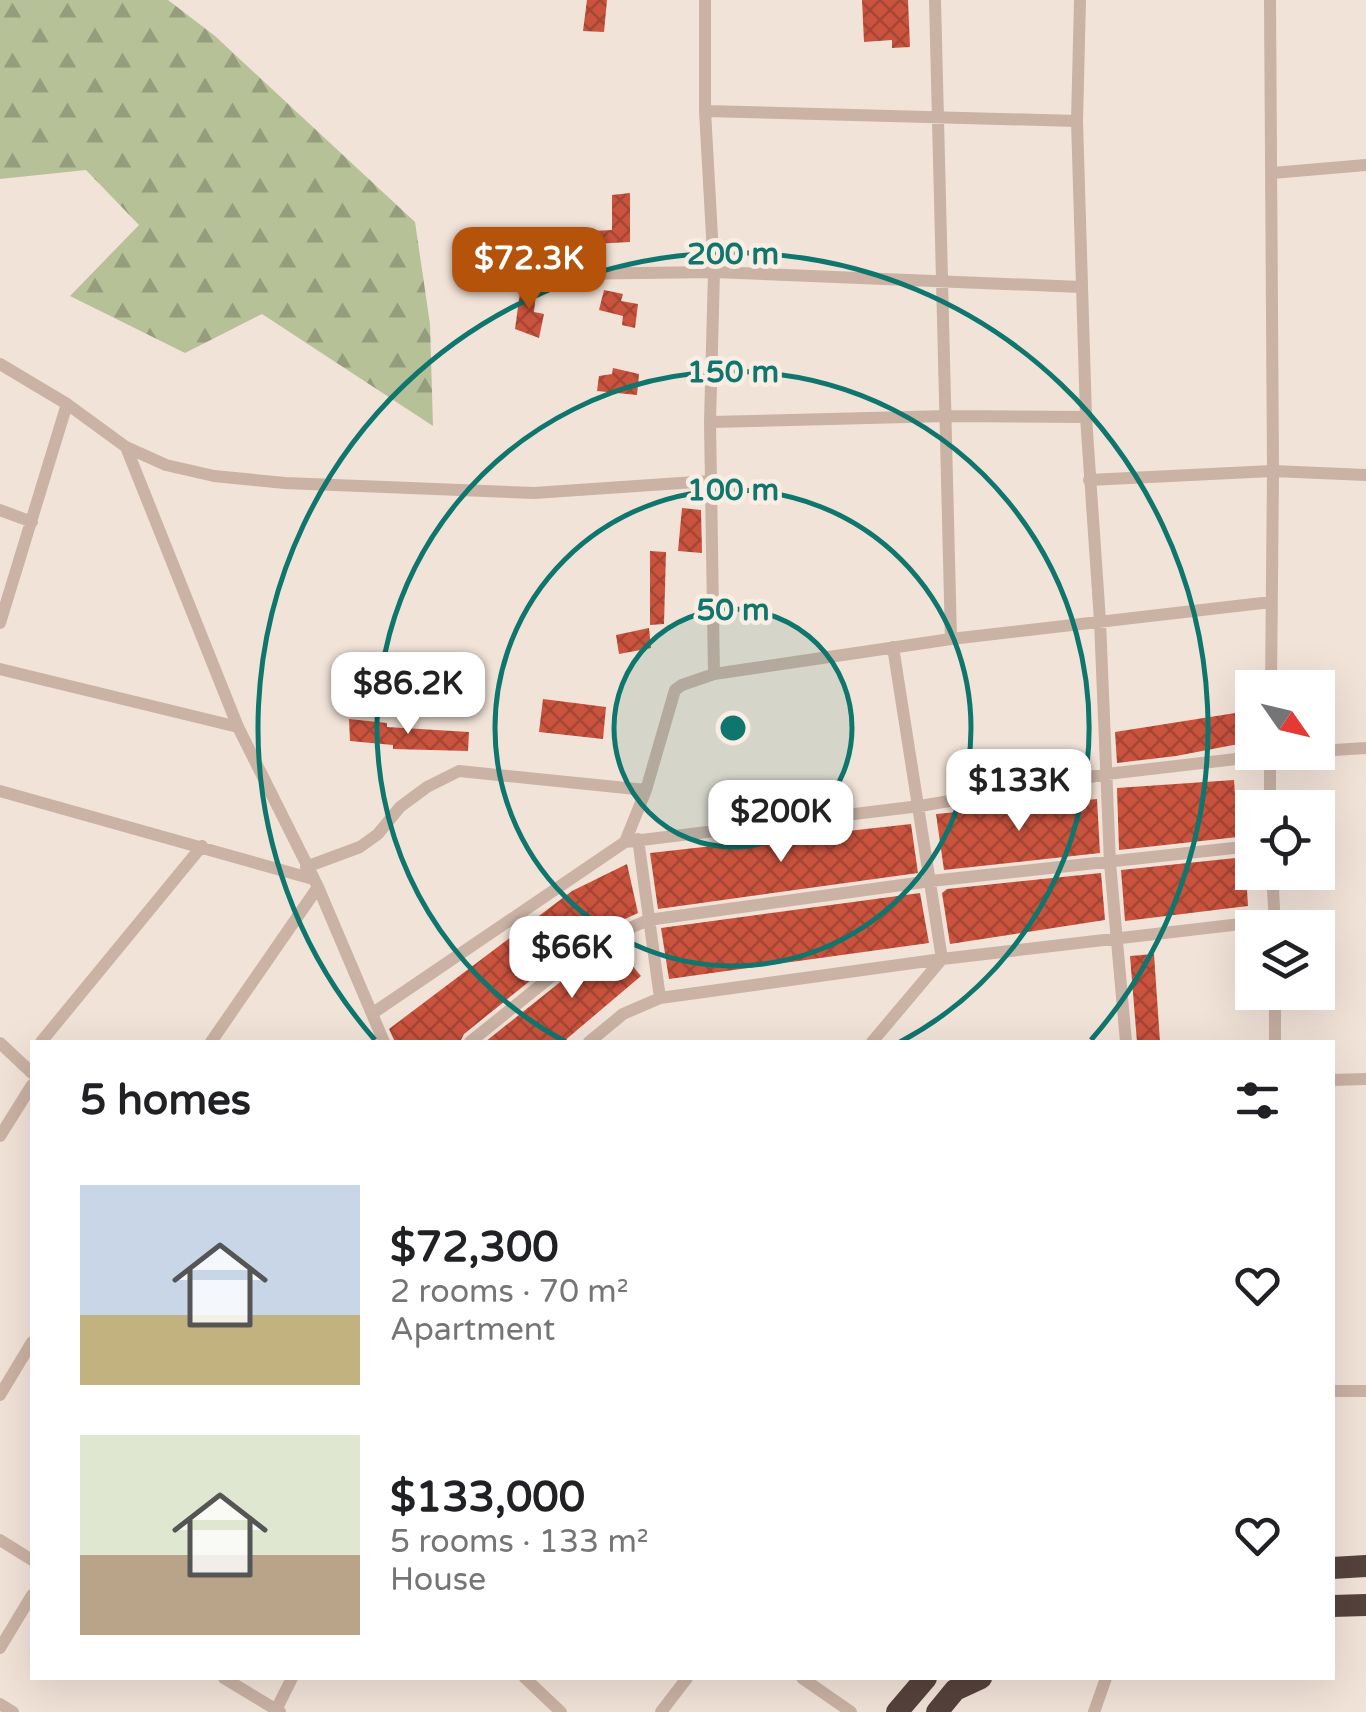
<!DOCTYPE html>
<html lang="en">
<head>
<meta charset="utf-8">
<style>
	:root { --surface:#fff; --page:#f2f2f2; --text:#202124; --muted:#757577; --accent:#b45309 }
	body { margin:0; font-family:"Varela Round",sans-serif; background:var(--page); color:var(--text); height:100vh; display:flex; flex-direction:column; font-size:38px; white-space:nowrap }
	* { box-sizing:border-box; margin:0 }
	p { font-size:32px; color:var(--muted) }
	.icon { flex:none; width:55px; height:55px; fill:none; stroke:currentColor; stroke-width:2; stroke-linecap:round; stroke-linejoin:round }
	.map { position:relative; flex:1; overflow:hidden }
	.details { position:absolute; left:30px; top:1040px; width:1305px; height:640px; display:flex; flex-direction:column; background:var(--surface); border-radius:0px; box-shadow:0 10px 40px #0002 }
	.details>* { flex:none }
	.needle { width:65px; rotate:124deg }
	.buttons { position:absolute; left:1235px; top:670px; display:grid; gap:20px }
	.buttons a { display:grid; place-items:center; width:100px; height:100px; border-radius:0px; background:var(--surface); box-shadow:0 10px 40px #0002; font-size:50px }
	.price { position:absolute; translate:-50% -85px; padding:0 22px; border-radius:20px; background:#fff; color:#222; font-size:32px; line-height:65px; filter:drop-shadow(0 2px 5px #0008) }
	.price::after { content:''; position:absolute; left:50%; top:60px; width:30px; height:22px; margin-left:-15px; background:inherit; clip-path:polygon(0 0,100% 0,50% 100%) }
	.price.current { background:var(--accent); color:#fff }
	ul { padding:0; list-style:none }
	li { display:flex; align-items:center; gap:30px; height:250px; padding:0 50px }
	li span { display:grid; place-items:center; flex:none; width:280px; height:200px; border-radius:0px; color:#555 }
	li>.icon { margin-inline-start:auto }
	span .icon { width:120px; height:120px; fill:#fffc; stroke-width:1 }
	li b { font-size:42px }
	h2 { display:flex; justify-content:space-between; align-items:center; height:120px; padding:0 50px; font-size:42px }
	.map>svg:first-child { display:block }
	.forest { fill:url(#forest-firs) }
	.building { fill:url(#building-cross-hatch) }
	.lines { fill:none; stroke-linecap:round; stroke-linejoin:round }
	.street { stroke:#cab2a4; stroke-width:12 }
	.highway { stroke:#56423c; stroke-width:22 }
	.ring { fill:none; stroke:#0f766e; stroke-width:5 }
	.centre { fill:#0f766e; stroke:#faeee4; stroke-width:5 }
	.ring-label { font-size:30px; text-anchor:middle; font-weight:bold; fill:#0f766e; stroke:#faeee4; stroke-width:9; stroke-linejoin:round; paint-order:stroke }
</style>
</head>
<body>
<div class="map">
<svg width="1366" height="1712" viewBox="0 0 1366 1712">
	<defs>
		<pattern id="forest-firs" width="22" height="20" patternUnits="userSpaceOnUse" patternTransform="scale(2.5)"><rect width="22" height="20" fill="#b7c198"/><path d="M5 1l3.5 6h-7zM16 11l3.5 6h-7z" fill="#969d7c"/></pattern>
		<pattern id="building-cross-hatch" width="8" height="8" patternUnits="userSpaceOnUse" patternTransform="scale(2.5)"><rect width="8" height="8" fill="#ca533e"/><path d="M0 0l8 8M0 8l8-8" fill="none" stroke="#a54534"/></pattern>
	</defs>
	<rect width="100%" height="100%" fill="#f2e3d8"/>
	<path class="forest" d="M0 0H168L215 36 415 222 430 324 433 426 262 314 185 353 70 296 139 225 86 170 0 179Z"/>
	<path class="building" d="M587 0H607L604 32 583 31Z
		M862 0H908L910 47 892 48V40L864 42Z
		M630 193V242L593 244 592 231 612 230V195Z
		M537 284 534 312 544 314 539 338 515 329 521 285Z
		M604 290 623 294 621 301 638 304 635 328 622 325 623 316 599 310Z
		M613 368 639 374 637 395 597 391 599 376 612 374Z
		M682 508 701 510 702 553 678 551Z
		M650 551 666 552 664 624 650 625Z
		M649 628 651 648 619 654 616 635Z
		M543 699 606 707 603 739 539 732Z
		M1248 711 1249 742 1176 756 1117 763 1115 732Z
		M349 719 387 723V727L469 732 468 751 393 749V745L350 741Z
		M1234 780 1238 837 1119 850 1117 788Z
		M1097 799 1100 853 944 870 936 814Z
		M911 824 918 873 658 909 650 853Z
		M1245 857 1248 906 1125 921 1121 870Z
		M627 864 638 913 582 939 464 1034 460 1042H395L389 1029 572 891Z
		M1101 873 1105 920 950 944 942 893 947 889Z
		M920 893 929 943 669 979 661 928Z
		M616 946 641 976 563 1042H485L593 956Z
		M1154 954 1160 1042H1137L1130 956Z"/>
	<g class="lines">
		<path class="street" d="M935 0 951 639
			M1080 0 1077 121 1086 417 1100 621 1110 863 1126 1042
			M1270 0 1273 471 1271 688
			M705 111 1077 121
			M1272 173 1366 165
			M490 275 714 272 1081 287
			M0 364 67 404 126 447 238 727 318 887 384 1042
			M710 422 946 416 1086 417
			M126 447 166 465 214 476 285 483 534 493 710 481
			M1089 480 1273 471 1366 475
			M0 510 32 522
			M0 623 67 404
			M0 669 238 727
			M714 674 951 639 1271 602
			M1318 751 1366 748
			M1270 752V808
			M0 791 313 879
			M638 839 660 998
			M625 842 646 790 675 690 682 685 714 674 710 422 714 272 705 111V0
			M306 867 360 847 378 834 400 807 427 787 459 771 646 790
			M1272 872 1275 925
			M1275 992V1042
			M373 1013 625 842 920 806 1107 774 1297 752
			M41 1042 202 846
			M211 1042 318 887
			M470 1042 588 947 648 920 931 881 1252 846
			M589 1042 623 1014 660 998 942 959 1275 920
			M872 1042 942 959 893 647
			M0 1043 32 1073
			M1332 1080 1366 1079
			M0 1136 32 1085
			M1332 1391H1366
			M0 1395 32 1342
			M0 1540 32 1560
			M0 1648 32 1595
			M224 1678 280 1712
			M525 1678 561 1712
			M802 1678 851 1712
			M0 1704 13 1712
			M275 1712 292 1678
			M661 1712 687 1678
			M1094 1712 1106 1678"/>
		<path class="highway" d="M1332 1568 1366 1566
			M1332 1606 1366 1605
			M897 1712 926 1678
			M937 1712 955 1690 981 1678"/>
	</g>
	<circle cx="733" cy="728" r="119" fill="#0f766e" fill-opacity=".12"/>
	<g class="ring">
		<circle cx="733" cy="728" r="119"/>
		<circle cx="733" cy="728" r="238"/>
		<path d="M566 1042A356 356 0 1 1 900 1042"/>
		<path d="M375 1040A475 475 0 1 1 1091 1040"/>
	</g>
	<circle cx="733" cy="728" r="15" class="centre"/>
	<g class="ring-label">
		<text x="733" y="264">200 m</text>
		<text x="733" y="382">150 m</text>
		<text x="733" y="500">100 m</text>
		<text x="733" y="620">50 m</text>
	</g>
</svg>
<div class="buttons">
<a><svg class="needle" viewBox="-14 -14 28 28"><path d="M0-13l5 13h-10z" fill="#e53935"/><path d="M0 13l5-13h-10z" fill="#757577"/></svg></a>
<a><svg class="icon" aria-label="locate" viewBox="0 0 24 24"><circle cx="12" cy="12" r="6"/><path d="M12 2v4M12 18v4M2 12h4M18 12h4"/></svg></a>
<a><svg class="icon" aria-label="layers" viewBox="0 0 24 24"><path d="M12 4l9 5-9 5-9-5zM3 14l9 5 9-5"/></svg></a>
</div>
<b class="price current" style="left:529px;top:312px">$72.3K</b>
<b class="price" style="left:408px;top:737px">$86.2K</b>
<b class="price" style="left:1019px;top:834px">$133K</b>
<b class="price" style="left:781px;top:865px">$200K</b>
<b class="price" style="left:572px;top:1001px">$66K</b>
<section class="details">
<h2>5 homes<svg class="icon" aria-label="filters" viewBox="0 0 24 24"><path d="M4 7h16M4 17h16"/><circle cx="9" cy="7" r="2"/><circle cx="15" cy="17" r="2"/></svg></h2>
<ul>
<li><span style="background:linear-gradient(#c9d6e8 65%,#c2b280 0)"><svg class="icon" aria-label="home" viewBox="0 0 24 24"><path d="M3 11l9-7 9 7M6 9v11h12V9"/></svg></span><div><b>$72,300</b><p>2 rooms · 70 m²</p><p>Apartment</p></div><svg class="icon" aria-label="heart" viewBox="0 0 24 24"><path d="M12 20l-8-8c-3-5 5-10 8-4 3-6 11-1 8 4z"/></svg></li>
<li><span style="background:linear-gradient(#dfe7d0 60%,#b9a48a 0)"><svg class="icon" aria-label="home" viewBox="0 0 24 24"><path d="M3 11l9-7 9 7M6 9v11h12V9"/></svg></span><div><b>$133,000</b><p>5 rooms · 133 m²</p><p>House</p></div><svg class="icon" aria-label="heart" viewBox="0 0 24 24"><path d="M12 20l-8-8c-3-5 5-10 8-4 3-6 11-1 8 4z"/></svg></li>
</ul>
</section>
</div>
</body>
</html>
